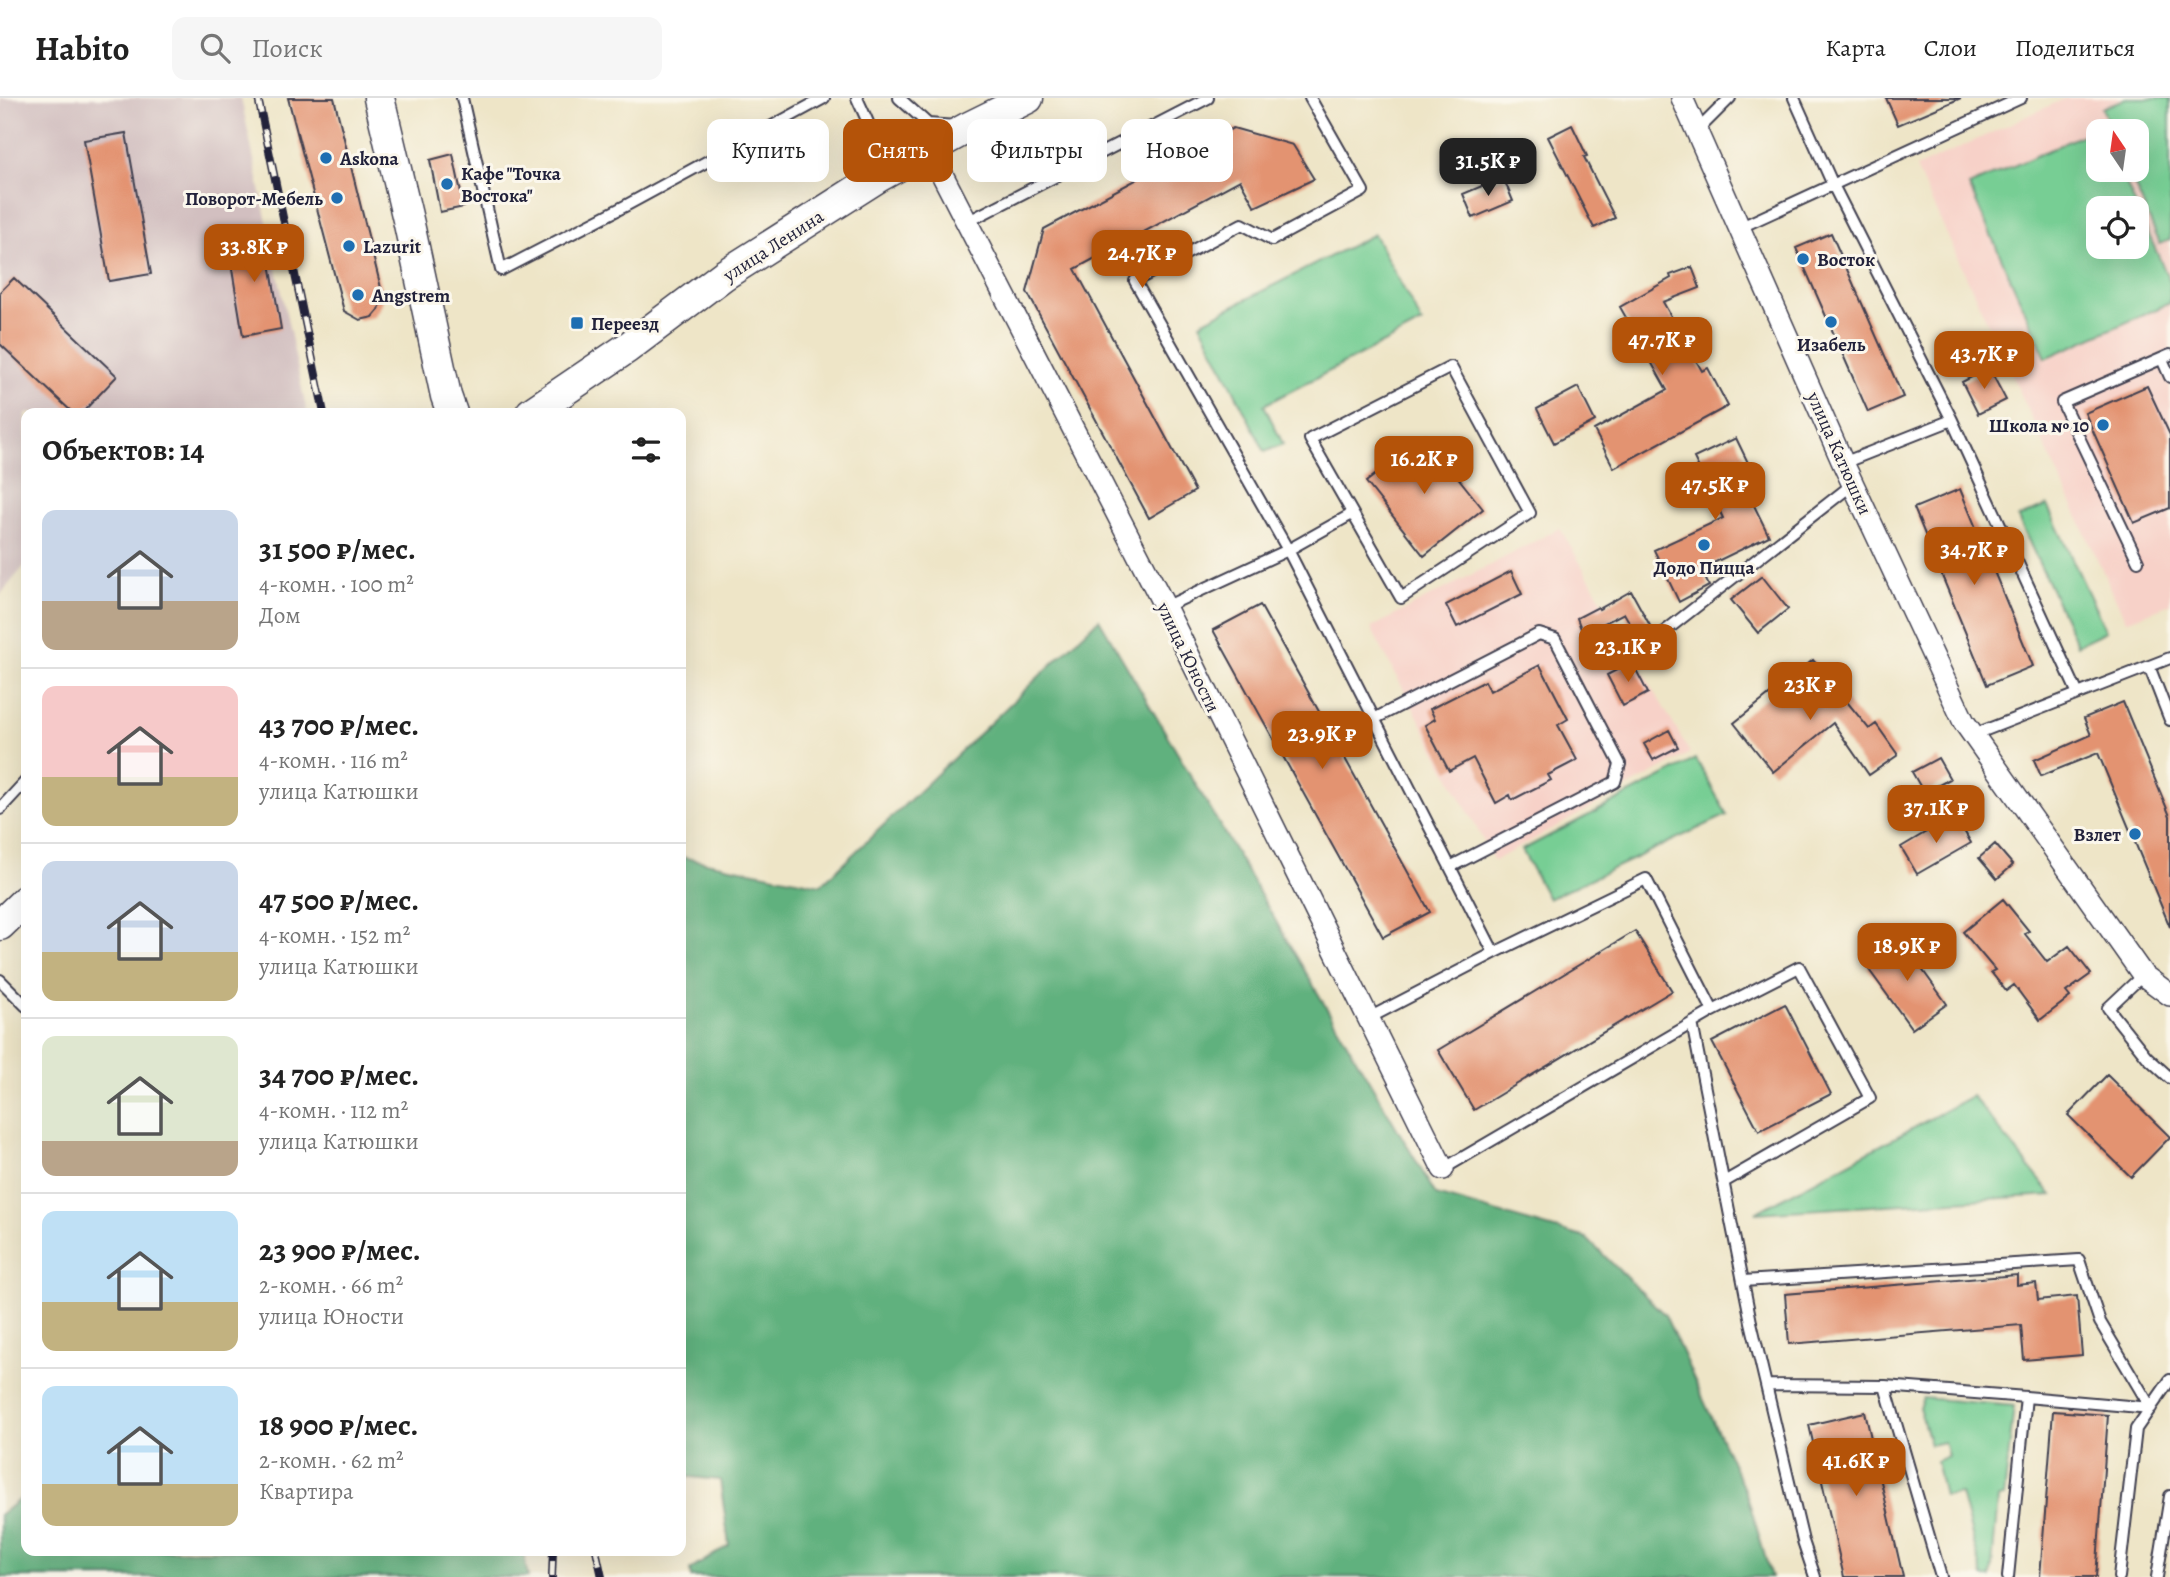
<!DOCTYPE html>
<html lang="ru">
<head>
<meta charset="utf-8">
<style>
	:root { --surface:#fff; --page:#f6f6f6; --text:#222; --muted:#767676; --line:#e0e0e0; --accent:#b45309 }
	body { margin:0; font-family:Alegreya,serif; background:var(--page); color:var(--text); height:100vh; display:flex; flex-direction:column; font-size:26px; white-space:nowrap }
	* { box-sizing:border-box; margin:0 }
	p { font-size:23px; color:var(--muted) }
	.icon { flex:none; width:38px; height:38px; fill:none; stroke:currentColor; stroke-width:2; stroke-linecap:round; stroke-linejoin:round }
	.map { position:relative; flex:1; overflow:hidden }
	.side { position:absolute; left:21px; top:310px; width:665px; height:1148px; display:flex; flex-direction:column; background:var(--surface); border-radius:14px; box-shadow:0 7px 28px #0002 }
	.side>* { flex:none }
	.top-card { position:absolute; left:707px; top:21px; width:665px; height:63px; display:flex; gap:14px }
	.needle { width:46px; rotate:347deg }
	.tools { position:absolute; left:2086px; top:21px; display:grid; gap:14px }
	.tools a { display:grid; place-items:center; width:63px; height:63px; border-radius:14px; background:var(--surface); box-shadow:0 7px 28px #0002; font-size:35px }
	.price { position:absolute; translate:-50% -60px; padding:0 16px; border-radius:14px; background:var(--accent); color:#fff; font-size:23px; line-height:46px; filter:drop-shadow(0 2px 4px #0008) }
	.price::after { content:''; position:absolute; left:50%; top:42px; width:21px; height:16px; margin-left:-10px; background:inherit; clip-path:polygon(0 0,100% 0,50% 100%) }
	.price.on { background:#222; color:#fff }
	ul { padding:0; list-style:none }
	li { display:flex; align-items:center; gap:21px; height:175px; padding:0 21px }
	li+li { border-top:2px solid var(--line) }
	li span { display:grid; place-items:center; flex:none; width:196px; height:140px; border-radius:14px; color:#555 }
	li>.icon { margin-inline-start:auto }
	span .icon { width:84px; height:84px; fill:#fffc; stroke-width:1 }
	li b { font-size:30px }
	h2 { display:flex; justify-content:space-between; align-items:center; height:84px; padding:0 21px; font-size:30px }
	.chip { padding:0 24px; border-radius:14px; background:var(--surface); box-shadow:0 7px 28px #0002; font-size:24px; line-height:63px }
	.chip.on { background:var(--accent); color:#fff }
	header { display:flex; align-items:center; gap:42px; box-sizing:border-box; height:98px; padding:0 35px; background:var(--surface); border-bottom:2px solid var(--line) }
	header strong { font-size:33px }
	nav { display:flex; gap:38px; margin-inline-start:auto; font-size:24px }
	.search { width:490px; height:63px; background:var(--page); display:flex; align-items:center; gap:18px; box-sizing:border-box; padding:0 24px; border-radius:14px; color:var(--muted); font-size:26px }
	.map>svg:first-child { display:block }
	.built { fill:#f7d1c8; fill-rule:evenodd }
	.industrial { fill:#d2bfc0 }
	.green { fill:#77ce94; stroke:#4c7868; stroke-width:2; fill-rule:evenodd }
	.forest { fill:#61b17e; stroke:#426a5c; stroke-width:2 }
	.building { fill:#e39371 }
	.lines { fill:none; stroke-linecap:round; stroke-linejoin:round }
	.lane-casing { stroke:#413f50; stroke-width:14 }
	.street-casing { stroke:#413f50; stroke-width:24 }
	.secondary-casing { stroke:#413f50; stroke-width:33 }
	.lane { stroke:#fff; stroke-width:10 }
	.street { stroke:#fff; stroke-width:21 }
	.secondary { stroke:#fff; stroke-width:30 }
	.rail-casing { stroke:#22223b; stroke-width:8 }
	.rail { stroke:#fbf7ec; stroke-width:5; stroke-dasharray:16; stroke-linecap:butt }
	.poi-dot { fill:#1f6fb2; stroke:#fbf7ec; stroke-width:2.5 }
	.labels { text-anchor:middle; stroke-width:6; stroke-linejoin:round; paint-order:stroke }
	.poi-label { font-size:19px; font-weight:bold; fill:#22223b; stroke:#fbf7ec; text-anchor:start }
	.street-label { font-size:19px; fill:#22223b; stroke:#fbf7ec }
</style>
</head>
<body>
<header>
<strong>Habito</strong>
<div class="search"><svg class="icon" aria-label="search" viewBox="0 0 24 24"><circle cx="10" cy="10" r="6"/><path d="M15 15l6 6"/></svg>Поиск</div>
<nav><a>Карта</a><a>Слои</a><a>Поделиться</a></nav>
</header>
<div class="map">
<svg width="2170" height="1479" viewBox="0 0 2170 1479">
	<rect width="100%" height="100%" fill="#fbf7ec"/>
	<filter id="ink" filterUnits="userSpaceOnUse"><feTurbulence type="fractalNoise" baseFrequency=".0143" numOctaves="2"/><feDisplacementMap in="SourceGraphic" scale="14" xChannelSelector="R" yChannelSelector="G"/><feConvolveMatrix kernelMatrix="1 2 1 2 8 2 1 2 1" color-interpolation-filters="sRGB"/></filter>
	<filter id="wash" filterUnits="userSpaceOnUse"><feTurbulence type="fractalNoise" baseFrequency=".00686" numOctaves="4" result="noise"/><feDisplacementMap in="SourceGraphic" scale="28" xChannelSelector="R" yChannelSelector="G"/><feGaussianBlur stdDeviation="1.57" result="paint"/><feColorMatrix in="noise" values="0 0 0 0 0 0 0 0 0 0 0 0 0 0 0 0 0 1.4 0 .05"/><feComposite in="paint" operator="in"/></filter>
	<g filter="url(#wash)">
		<rect width="100%" height="100%" fill="#eee5c7"/>
		<path class="built" d="M2066 0H2170V506L2126 523 1916 70ZM2098 33H2137V72H2098ZM2098 110H2137V149H2098Z
			M1560 430 1690 655 1494 763 1371 530Z"/>
		<path class="industrial" d="M0 0H241L307 315H26V466L0 497Z"/>
		<path class="green" d="M2126 0H2170V142L2160 146 2128 72H2137V33H2112L2102 10Z
			M2100 29 2102 33H2098V72H2120L2170 184V205L2046 260 1969 88ZM2098 110H2137V149H2098Z
			M1374 136 1422 225 1264 307 1283 346 1265 354 1200 225Z
			M2047 407 2106 533 2077 547 2018 420Z
			M1696 661 1727 717 1548 801 1522 752Z
			M1972 998 2052 1097 1755 1115Z
			M1923 1300 2014 1308 2004 1399 1998 1400 1991 1479H1983L1961 1396 1944 1398 1936 1363 1948 1358 1944 1344 1930 1347 1919 1309Z"/>
		<path class="forest" d="M1099 521 1436 1097 1586 1140 1665 1217 1748 1400 1771 1479H691L690 1472 729 1447 720 1382 681 1378V759L821 787Z
			M26 1396V1452L523 1453 528 1479H0V1417Z"/>
		<g id="blocks">
			<path class="building" d="M288 0H334L383 198 379 212 373 219 360 222 344 213Z
				M1886 0H1961L1898 27Z
				M1572 27 1587 58 1584 59 1615 120 1594 130 1548 39Z
				M1233 30 1293 47 1314 81 1255 109 1240 82 1075 171 1195 393 1149 420 1027 194 1044 131Z
				M126 35 151 176 109 183 84 42Z
				M453 56 464 109 440 114 430 62Z
				M1503 79 1513 103 1473 120 1463 96Z
				M265 135 281 231 243 238 227 141Z
				M1831 135 1903 299 1868 314 1796 150Z
				M1692 169 1700 190 1663 204 1702 273 1708 270 1728 308 1614 370 1594 332 1667 292 1620 209 1671 180 1670 177Z
				M14 180 117 278 82 315H73L0 246V194Z
				M1989 270 2006 302 1978 316 1962 284Z
				M2147 288 2170 337V410L2134 425 2085 315Z
				M1578 289 1595 323 1554 345 1537 311Z
				M1425 338 1483 411 1424 458 1366 384Z
				M1736 340 1754 377 1742 383 1769 438 1701 471 1709 488 1679 504 1654 452 1723 420 1694 360Z
				M1960 391 2033 568 1987 587 1914 410Z
				M1511 473 1522 496 1457 529 1446 507Z
				M1762 478 1788 511 1758 535 1731 502Z
				M1631 493 1653 533 1640 543 1624 515 1583 536 1577 520 1598 509 1599 511Z
				M1260 507 1430 814 1383 839 1213 532Z
				M1813 562 1869 631 1876 626 1898 657 1869 677 1833 625 1773 674 1734 625Z
				M1632 564 1648 595 1623 608 1607 577Z
				M1540 567 1568 621 1558 627 1577 662 1548 677 1551 682 1512 702 1510 697 1496 705 1473 660 1449 673 1425 627 1435 621 1430 611 1485 583 1490 593Z
				M2123 604 2170 718V829L2098 655 2041 678 2034 662 2091 637 2084 620Z
				M1669 632 1678 649 1653 662 1644 646Z
				M1938 660 1950 681 1924 695 1912 674Z
				M1955 717 1971 745 1917 776 1901 749Z
				M1995 746 2013 767 1997 781 1979 760Z
				M2003 801 2029 833 2025 836 2047 864 2069 848 2091 876 2066 894 2070 899 2040 922 2014 887 2006 893 1991 874 1995 872 1963 834Z
				M1635 833 1672 893 1474 1012 1438 952Z
				M1911 838 1924 856 1916 863 1947 906 1912 931 1867 869Z
				M1785 906 1831 996 1759 1033 1712 944Z
				M2107 977 2170 1039 2131 1079 2068 1017Z
				M2017 1177V1187L2036 1185 2038 1202 2077 1198 2082 1257 2024 1262 2021 1227 1789 1246 1785 1196Z
				M2053 1313 2108 1317 2096 1479H2040Z
				M1865 1314 1903 1479H1844L1809 1327Z"/>
		</g>
	</g>
	<g filter="url(#ink)">
		<use href="#blocks" fill-opacity="0" stroke="#413f50" stroke-width="2"/>
		<g class="lines">
			<defs>
				<path id="lane" d="M462 0 501 172 625 108 824 0
					M857 0C867 23 881 47 879 73
					M899 0 928 26 956 28
					M1310 0 1363 93 1272 142 1242 126 1135 183 1288 452 1494 855 1367 921
					M1794 0 1833 87 1952 322 2078 596
					M1697 33 1730 0
					M967 124 1208 0
					M1739 130 2021 0
					M2162 261 2170 279
					M1451 269 1530 415 1401 500 1310 341Z
					M1843 365 1952 322
					M2138 463 2062 304 2170 257
					M1165 509 1288 452 1352 416
					M1641 552 1853 386
					M2149 568 2170 622
					M1374 621 1539 536 1555 541 1620 666 1615 684 1450 769
					M1973 637 2170 560
					M0 711 26 683
					M2143 877 2108 910 2147 959 2170 980
					M0 882 26 908
					M1713 913 1799 869 1870 1000 1724 1084
					M1692 925 1751 1224 1803 1443 1815 1479
					M1443 1071 1713 913 1646 781 1494 855
					M1743 1183 2079 1162 2100 1224 2151 1310
					M1766 1287 1885 1288
					M2026 1299 2151 1310
					M1941 1479 1885 1288 2026 1299 2008 1479
					M2119 1479 2136 1331 2170 1282
					M2157 1479 2170 1398"/>
				<path id="street" d="M1682 0 1843 365 1964 624 2143 877 2170 897
					M929 51 1165 509 1443 1071"/>
				<path id="secondary" d="M379 0 409 126 446 298 452 315
					M531 315 627 250 724 177 878 79 969 29 1028 0
					M0 827 26 802"/>
			</defs>
			<use href="#lane" class="lane-casing"/>
			<use href="#street" class="street-casing"/>
			<use href="#secondary" class="secondary-casing"/>
			<use href="#lane" class="lane"/>
			<use href="#street" class="street"/>
			<use href="#secondary" class="secondary"/>
			<defs>
				<path id="rail" d="M258 0 324 315
					M596 1452 602 1479
					M552 1479 553 1452"/>
			</defs>
			<use href="#rail" class="rail-casing"/>
			<use href="#rail" class="rail"/>
		</g>
	</g>
	<g class="poi-dot">
		<circle cx="326" cy="60" r="7"/>
		<circle cx="447" cy="86" r="7"/>
		<circle cx="337" cy="100" r="7"/>
		<circle cx="349" cy="148" r="7"/>
		<circle cx="1803" cy="161" r="7"/>
		<circle cx="358" cy="197" r="7"/>
		<circle cx="1831" cy="224" r="7"/>
		<rect x="570" y="218" width="14" height="14" rx="3.5"/>
		<circle cx="2103" cy="327" r="7"/>
		<circle cx="1704" cy="447" r="7"/>
		<circle cx="2135" cy="736" r="7"/>
	</g>
	<g class="labels">
		<g class="poi-label">
			<text x="340" y="67">Askona</text>
			<text x="461" y="82">Кафе "Точка<tspan x="461" dy="22">Востока"</tspan></text>
			<text x="323" y="107" text-anchor="end">Поворот-Мебель</text>
			<text x="363" y="155">Lazurit</text>
			<text x="1817" y="168">Восток</text>
			<text x="372" y="204">Angstrem</text>
			<text x="591" y="232">Переезд</text>
			<text x="1831" y="253" text-anchor="middle">Изабель</text>
			<text x="2089" y="334" text-anchor="end">Школа № 10</text>
			<text x="1704" y="476" text-anchor="middle">Додо Пицца</text>
			<text x="2121" y="743" text-anchor="end">Взлет</text>
		</g>
		<g class="street-label">
			<text transform="translate(773 147) rotate(-33)" y="7">улица Ленина</text>
			<text transform="translate(1840 355) rotate(66)" y="7">улица Катюшки</text>
			<text transform="translate(1189 559) rotate(64)" y="7">улица Юности</text>
		</g>
	</g>
</svg>
<div class="tools">
<a><svg class="needle" viewBox="-14 -14 28 28"><path d="M0-13l5 13h-10z" fill="#e53935"/><path d="M0 13l5-13h-10z" fill="#767676"/></svg></a>
<a><svg class="icon" aria-label="locate" viewBox="0 0 24 24"><circle cx="12" cy="12" r="6"/><path d="M12 2v4M12 18v4M2 12h4M18 12h4"/></svg></a>
</div>
<b class="price on" style="left:1488px;top:100px">31.5K ₽</b>
<b class="price" style="left:254px;top:186px">33.8K ₽</b>
<b class="price" style="left:1142px;top:192px">24.7K ₽</b>
<b class="price" style="left:1662px;top:279px">47.7K ₽</b>
<b class="price" style="left:1984px;top:293px">43.7K ₽</b>
<b class="price" style="left:1424px;top:398px">16.2K ₽</b>
<b class="price" style="left:1715px;top:424px">47.5K ₽</b>
<b class="price" style="left:1974px;top:489px">34.7K ₽</b>
<b class="price" style="left:1628px;top:586px">23.1K ₽</b>
<b class="price" style="left:1810px;top:624px">23K ₽</b>
<b class="price" style="left:1322px;top:673px">23.9K ₽</b>
<b class="price" style="left:1936px;top:747px">37.1K ₽</b>
<b class="price" style="left:1907px;top:885px">18.9K ₽</b>
<b class="price" style="left:1856px;top:1400px">41.6K ₽</b>
<div class="top-card">
<a class="chip">Купить</a>
<a class="chip on">Снять</a>
<a class="chip">Фильтры</a>
<a class="chip">Новое</a>
</div>
<section class="side">
<h2>Объектов: 14<svg class="icon" aria-label="filters" viewBox="0 0 24 24"><path d="M4 7h16M4 17h16"/><circle cx="9" cy="7" r="2"/><circle cx="15" cy="17" r="2"/></svg></h2>
<ul>
<li><span style="background:linear-gradient(#c9d6e8 65%,#b9a48a 0)"><svg class="icon" aria-label="home" viewBox="0 0 24 24"><path d="M3 11l9-7 9 7M6 9v11h12V9"/></svg></span><div><b>31 500 ₽/мес.</b><p>4-комн. · 100 m²</p><p>Дом</p></div></li>
<li><span style="background:linear-gradient(#f6c9c9 65%,#c2b280 0)"><svg class="icon" aria-label="home" viewBox="0 0 24 24"><path d="M3 11l9-7 9 7M6 9v11h12V9"/></svg></span><div><b>43 700 ₽/мес.</b><p>4-комн. · 116 m²</p><p>улица Катюшки</p></div></li>
<li><span style="background:linear-gradient(#c9d6e8 65%,#c2b280 0)"><svg class="icon" aria-label="home" viewBox="0 0 24 24"><path d="M3 11l9-7 9 7M6 9v11h12V9"/></svg></span><div><b>47 500 ₽/мес.</b><p>4-комн. · 152 m²</p><p>улица Катюшки</p></div></li>
<li><span style="background:linear-gradient(#dfe7d0 75%,#b9a48a 0)"><svg class="icon" aria-label="home" viewBox="0 0 24 24"><path d="M3 11l9-7 9 7M6 9v11h12V9"/></svg></span><div><b>34 700 ₽/мес.</b><p>4-комн. · 112 m²</p><p>улица Катюшки</p></div></li>
<li><span style="background:linear-gradient(#bfe0f5 65%,#c2b280 0)"><svg class="icon" aria-label="home" viewBox="0 0 24 24"><path d="M3 11l9-7 9 7M6 9v11h12V9"/></svg></span><div><b>23 900 ₽/мес.</b><p>2-комн. · 66 m²</p><p>улица Юности</p></div></li>
<li><span style="background:linear-gradient(#bfe0f5 70%,#c2b280 0)"><svg class="icon" aria-label="home" viewBox="0 0 24 24"><path d="M3 11l9-7 9 7M6 9v11h12V9"/></svg></span><div><b>18 900 ₽/мес.</b><p>2-комн. · 62 m²</p><p>Квартира</p></div></li>
</ul>
</section>
</div>
</body>
</html>
